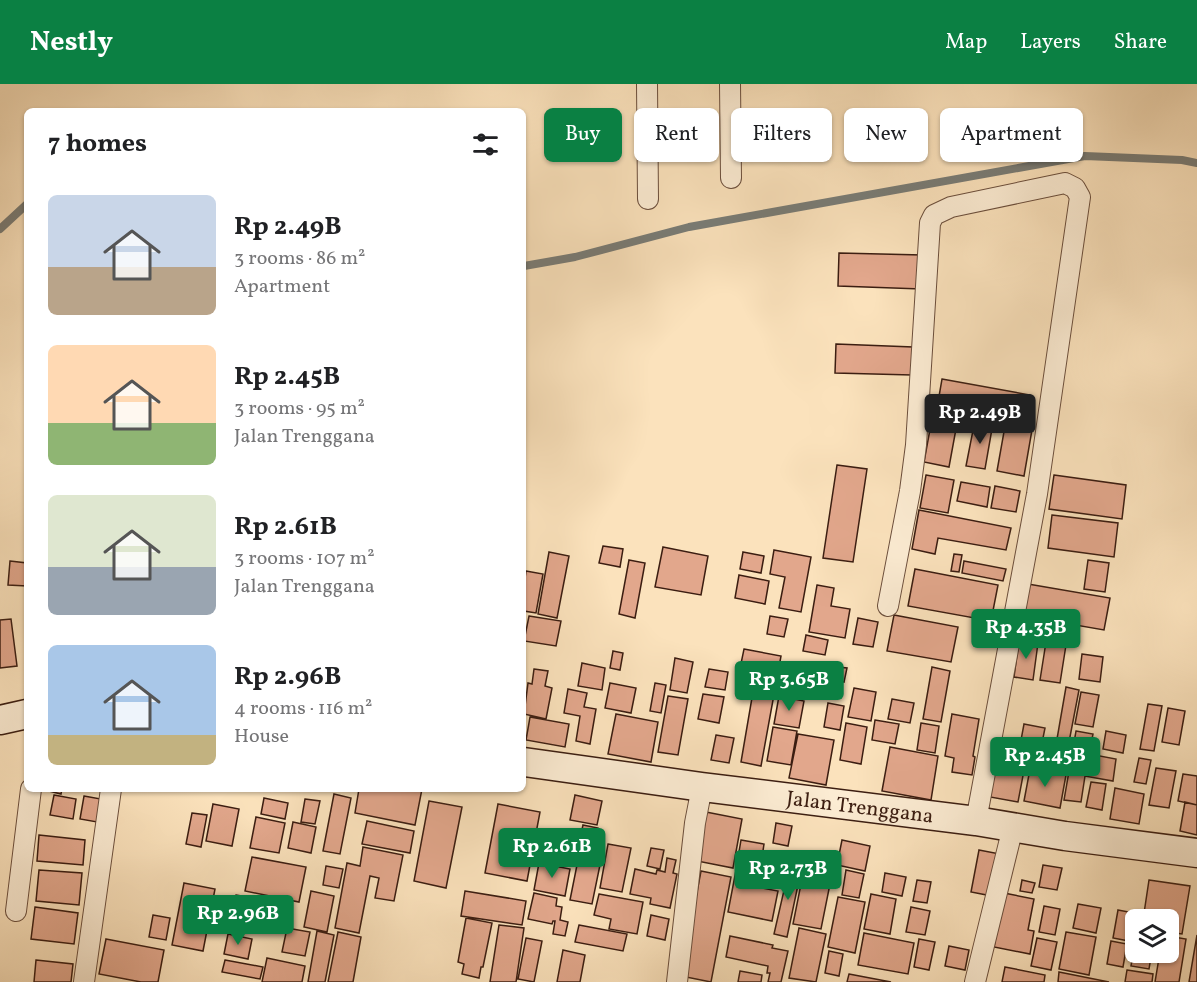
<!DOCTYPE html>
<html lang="en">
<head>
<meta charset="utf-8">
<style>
	:root { --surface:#fff; --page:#f2f2f2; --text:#202124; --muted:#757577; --accent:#0b8043 }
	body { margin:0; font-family:Vollkorn,serif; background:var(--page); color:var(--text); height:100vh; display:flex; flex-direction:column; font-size:22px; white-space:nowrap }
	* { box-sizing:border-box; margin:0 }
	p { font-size:20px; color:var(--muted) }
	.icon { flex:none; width:33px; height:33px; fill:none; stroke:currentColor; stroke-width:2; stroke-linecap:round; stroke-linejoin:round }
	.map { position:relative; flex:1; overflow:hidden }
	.side { position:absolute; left:24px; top:24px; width:502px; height:684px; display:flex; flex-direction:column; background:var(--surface); border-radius:9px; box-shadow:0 2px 4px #0004 }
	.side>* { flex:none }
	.hud { position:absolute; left:544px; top:24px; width:562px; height:54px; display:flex; gap:12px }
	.controls { position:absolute; left:1125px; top:825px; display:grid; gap:12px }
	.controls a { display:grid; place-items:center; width:54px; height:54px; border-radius:9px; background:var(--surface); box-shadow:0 2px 4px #0004; font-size:30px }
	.price { position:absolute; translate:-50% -51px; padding:0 14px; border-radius:6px; background:var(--accent); color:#fff; font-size:20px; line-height:39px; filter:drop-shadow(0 2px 3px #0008) }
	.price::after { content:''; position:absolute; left:50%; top:36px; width:18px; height:14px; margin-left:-9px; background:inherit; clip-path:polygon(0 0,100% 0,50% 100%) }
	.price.current { background:#222; color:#fff }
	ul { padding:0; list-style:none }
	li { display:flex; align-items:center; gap:18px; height:150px; padding:0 24px }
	li span { display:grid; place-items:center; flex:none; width:168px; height:120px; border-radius:9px; color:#555 }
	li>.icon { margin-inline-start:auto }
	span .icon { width:72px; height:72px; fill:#fffc; stroke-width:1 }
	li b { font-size:26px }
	h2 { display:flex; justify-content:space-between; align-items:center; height:72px; padding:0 24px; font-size:26px }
	.chip { padding:0 21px; border-radius:9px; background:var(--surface); box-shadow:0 2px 4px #0004; font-size:21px; line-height:54px }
	.chip.current { background:var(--accent); color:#fff }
	header { display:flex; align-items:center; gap:36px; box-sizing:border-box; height:84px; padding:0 30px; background:var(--accent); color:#fff }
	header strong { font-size:28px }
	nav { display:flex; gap:33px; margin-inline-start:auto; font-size:21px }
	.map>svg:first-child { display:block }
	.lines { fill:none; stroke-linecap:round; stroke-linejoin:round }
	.stream { stroke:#797c76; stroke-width:8 }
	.building { fill:#e2a78c; stroke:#3b1d11; stroke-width:1.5 }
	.minor-casing { stroke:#6b4e3c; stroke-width:22 }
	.secondary-casing { stroke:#3b1d11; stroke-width:31 }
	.minor { stroke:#fcecd3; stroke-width:20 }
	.secondary { stroke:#fcecd3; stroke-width:28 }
	.labels { text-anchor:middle; stroke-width:5; stroke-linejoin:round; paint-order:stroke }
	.street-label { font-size:21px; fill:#3b1d11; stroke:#fcecd3 }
</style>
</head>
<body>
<header>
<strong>Nestly</strong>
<nav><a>Map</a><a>Layers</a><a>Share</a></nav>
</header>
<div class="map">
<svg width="1197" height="898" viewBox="0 0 1197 898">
	<rect width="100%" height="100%" fill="#fbe2bc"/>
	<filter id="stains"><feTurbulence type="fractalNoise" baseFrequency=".00333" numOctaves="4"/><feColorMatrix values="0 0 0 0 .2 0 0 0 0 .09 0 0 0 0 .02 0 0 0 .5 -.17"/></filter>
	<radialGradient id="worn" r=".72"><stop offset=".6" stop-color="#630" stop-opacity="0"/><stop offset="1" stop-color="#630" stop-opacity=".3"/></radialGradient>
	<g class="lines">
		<path class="stream" d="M0 145 27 120
			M524 182 575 173 689 143 1085 72 1182 76 1197 79"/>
	</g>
	<path class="building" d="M839 169 922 171 921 205 838 202Z
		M836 260 913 263 912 291 835 289Z
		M942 295 1030 311 1025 340 937 324Z
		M933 329 958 334 949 383 924 378Z
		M975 336 993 339 985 385 966 382Z
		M1005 342 1032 346 1024 392 997 387Z
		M837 381 867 385 853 478 823 474Z
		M926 391 954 396 948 429 920 424Z
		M1054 391 1126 401 1122 435 1049 425Z
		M961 398 990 403 987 423 957 417Z
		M995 402 1020 407 1016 428 991 424Z
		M919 426 1011 444 1006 466 938 454 935 470 912 465Z
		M1052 431 1118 439 1114 473 1048 464Z
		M603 462 623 465 620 483 599 479Z
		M663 463 708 472 701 511 655 503Z
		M774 466 811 473 801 528 779 524 785 493 770 490Z
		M549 468 569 472 557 534 538 530Z
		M743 468 764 472 761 489 740 485Z
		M954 470 962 471 959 488 951 487Z
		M629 476 645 479 635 534 619 530Z
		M1088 476 1109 479 1105 508 1084 505Z
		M10 477 27 479V502L8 501Z
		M964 477 1006 485 1003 497 962 489Z
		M915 485 998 501 991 537 908 522Z
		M526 487 543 490 536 529 524 527V502Z
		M739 491 769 497 765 520 735 514Z
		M1028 500 1110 514 1104 546 1023 532Z
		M817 501 834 504 831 522 850 525 845 554 809 548Z
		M894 531 958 543 951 578 887 567Z
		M529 532 561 537 556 562 524 557Z
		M770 532 788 535 784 553 767 550Z
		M858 534 878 538 873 563 853 560Z
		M11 535 17 582 0 584V536Z
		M806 551 828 556 825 571 803 567Z
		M1019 556 1038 559 1033 596 1014 593Z
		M1046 558 1066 561 1060 599 1040 596Z
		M744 565 781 572 761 682 741 678 754 602 737 599Z
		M613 567 623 569 620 586 610 584Z
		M1082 570 1103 573 1100 598 1079 595Z
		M675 574 693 578 687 609 670 606Z
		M582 579 605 584 602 606 578 602Z
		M837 583 847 584 844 598 834 596Z
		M932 583 950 587 941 638 923 635Z
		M534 585 548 587 545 602 552 604 546 635 524 630 528 599 532 600Z
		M709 585 728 588 725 606 705 603Z
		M796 596 808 599 805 613 793 611Z
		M610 599 636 604 631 629 605 624Z
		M655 599 666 601 661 629 650 627Z
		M1066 603 1079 606 1069 658 1057 655Z
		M854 604 876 608 871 637 848 633Z
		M568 605 587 609 584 623 596 625 590 660 576 657 580 632 564 629Z
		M1081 608 1099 611 1093 643 1075 640Z
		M703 610 724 613 719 639 698 635Z
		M668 612 688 615 678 671 658 668Z
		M779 612 804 617 799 644 774 640Z
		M892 615 914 619 910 639 888 635Z
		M828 619 844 622 840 646 824 643Z
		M1148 620 1162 622 1154 667 1140 665Z
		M1168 624 1185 627 1179 661 1162 658Z
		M616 630 658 638 651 678 608 670Z
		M952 630 979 635 973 672 975 673 972 691 952 688 954 674 945 672Z
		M530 633 569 640 565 663 526 656Z
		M875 636 899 640 895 660 872 656Z
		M846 639 867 643 861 680 840 676Z
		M921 639 939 642 935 669 917 666Z
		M1024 640 1045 644 1042 659 1021 656Z
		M773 643 797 647 791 681 767 677Z
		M1076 647 1093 650 1089 670 1116 675 1113 697 1085 692 1081 718 1064 716Z
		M1106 647 1126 651 1123 669 1103 665Z
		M798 650 834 656 826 701 789 694Z
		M716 651 734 654 729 679 711 676Z
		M1001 654 1029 660 1018 718 990 713Z
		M1056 660 1068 662 1064 687 1051 685Z
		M890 663 938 672 931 716 882 707Z
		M1139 674 1151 676 1146 700 1134 698Z
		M1156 684 1176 687 1169 724 1149 721Z
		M1030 685 1066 691 1060 724 1024 717Z
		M1183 690 1197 692V721L1178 717Z
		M1091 698 1106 700 1102 726 1086 723Z
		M1115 704 1144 710 1139 740 1110 735Z
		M41 705H62L61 710Z
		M359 705H422L415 741 355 729Z
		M334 710 351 714 340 770 323 767Z
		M54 711 76 715 73 735 50 731Z
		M575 711 602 717 597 741 570 736Z
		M84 712 101 715 97 738 80 735Z
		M264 714 288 719 285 735 261 730Z
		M305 715 320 717 315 740 301 738Z
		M429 717 462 723 446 804 414 797Z
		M1185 718 1197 721V751L1180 747Z
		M213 720 239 725 232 762 206 757Z
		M498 720 540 728 527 797 485 789Z
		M706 728 742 735 733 784 697 777Z
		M192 729 207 731 201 763 186 760Z
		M256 733 285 739 279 769 250 764Z
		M367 737 414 747 410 769 362 760Z
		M293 738 316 743 311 769 288 764Z
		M776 739 792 742 788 762 773 759Z
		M583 741 598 744 593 767 578 764Z
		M39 751 85 756 83 781 37 777Z
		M741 756 764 760 762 773 739 768Z
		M842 756 870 762 865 787 837 781Z
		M608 760 631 764 622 808 600 804Z
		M363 763 403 771 394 817 375 814 379 794 370 792 359 849 335 844 347 779 360 782Z
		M651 764 664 766 660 785 647 782Z
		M979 766 1000 770 992 812 971 808Z
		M775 769 787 771 782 798 770 796Z
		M579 771 601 776 592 820 570 816Z
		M252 773 306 783 299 818 245 807Z
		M667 774 676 776 673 789 677 790 670 824 650 820 651 814 630 810 635 785 656 790 657 786 665 788Z
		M738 776 761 781 756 803 778 807 772 837 728 828Z
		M539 779 570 785 565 812 534 806Z
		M790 780 802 782 787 853 774 850Z
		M1043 781 1062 784 1057 806 1039 803Z
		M326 782 343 785 339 804 323 801Z
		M804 785 832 790 821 845 793 840Z
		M39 786 82 789 79 821 36 817Z
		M846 786 864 790 859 814 842 811Z
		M701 787 731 793 711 898 681 892Z
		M885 789 906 793 902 812 882 808Z
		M917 796 931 798 927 819 913 817Z
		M1022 796 1035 799 1032 809 1020 807Z
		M1149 796 1190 802 1182 850 1168 848V836H1143Z
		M184 799 215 805 203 867 172 861Z
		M311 807 334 812 327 848 304 843Z
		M465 807 526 817 522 841 461 832Z
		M534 809 557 814 556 822 562 823 560 836 568 838 565 852 553 850 555 837H553L552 840 528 835Z
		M1004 809 1034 815 1028 846 1034 847 1030 870 994 863Z
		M599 810 643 818 637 850 609 845 611 835 594 831Z
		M871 810 896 815 890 850 864 845Z
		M236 811 285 820 279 849 230 840Z
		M838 813 865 818 855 869 828 863Z
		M1078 820 1101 824 1096 849 1073 844Z
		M1044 822 1060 825 1055 851 1039 848Z
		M35 823 78 829 74 860 31 855Z
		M911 823 930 827 925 851 906 848Z
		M1118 826 1134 829 1129 857 1113 854Z
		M153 831 170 834 166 856 149 853Z
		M651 831 669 835 665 856 647 852Z
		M466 834 492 839 483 883H481L479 894 462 890 464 880 458 878Z
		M499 841 524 844 516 898H490Z
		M579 841 627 850 623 867 575 858Z
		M287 844 310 848 305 872 282 868Z
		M799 844 826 850 816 898 789 894Z
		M317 847 334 851 325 898H308Z
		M338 848 361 853 353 898H328Z
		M1066 848 1096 853 1089 891 1059 885Z
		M864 849 914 859 908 890 858 881Z
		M228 850 252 855 248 875 224 870Z
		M1197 851V898H1189Z
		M730 852 773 861 772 864 788 867 781 898H768L770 889H767L768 882 726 873Z
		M1168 852 1186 855 1179 898H1155L1160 868H1168Z
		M1136 853V868H1152L1149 885 1131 882Z
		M526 854 542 857 534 898 518 895Z
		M1037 854 1057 858 1051 886 1031 882Z
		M106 855 164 866 158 898H141L99 890Z
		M919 855 935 858 929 886 914 883Z
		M1111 857 1127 860 1123 883 1107 880Z
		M949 862 969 866 965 886 945 882Z
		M563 866 585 871 580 898H557Z
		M829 867 843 870 839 892 825 889Z
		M267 874 305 882 302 898H262Z
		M36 876 73 880 71 898H34Z
		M225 876 263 883 260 895 222 888Z
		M1005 883 1045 891 1044 898H1002Z
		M1127 886 1153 890 1152 898H1125Z
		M740 887 762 891 761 898H738Z
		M1059 888 1109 898H1058Z
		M849 890 891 898H847Z"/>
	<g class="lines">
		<defs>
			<path id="minor" d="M647 0 648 115
				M730 0 731 94
				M888 522 910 407 916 361 930 139 934 131 951 123 1065 99 1075 104 1080 113 1037 410 976 737
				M16 827 31 705
				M84 898 111 705
				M677 898 695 739 702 703
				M975 898 1013 743"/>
			<g id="secondary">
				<path d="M0 636 27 630"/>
				<path id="s1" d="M524 678 702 703 976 737 1065 752 1197 769"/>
			</g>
		</defs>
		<use href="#minor" class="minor-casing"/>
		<use href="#secondary" class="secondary-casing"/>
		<use href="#minor" class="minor"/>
		<use href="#secondary" class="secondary"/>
	</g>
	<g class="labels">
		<g class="street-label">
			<text dy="7" stroke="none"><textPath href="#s1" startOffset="339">Jalan Trenggana</textPath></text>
		</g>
	</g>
	<rect width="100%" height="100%" filter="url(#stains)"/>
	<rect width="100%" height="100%" fill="url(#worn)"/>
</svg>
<div class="controls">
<a><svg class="icon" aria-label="layers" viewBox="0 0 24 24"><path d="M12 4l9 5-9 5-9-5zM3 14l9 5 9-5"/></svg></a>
</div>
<b class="price current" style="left:980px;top:361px">Rp 2.49B</b>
<b class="price" style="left:1026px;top:576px">Rp 4.35B</b>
<b class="price" style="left:789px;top:628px">Rp 3.65B</b>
<b class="price" style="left:1045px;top:704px">Rp 2.45B</b>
<b class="price" style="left:552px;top:795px">Rp 2.61B</b>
<b class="price" style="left:788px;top:817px">Rp 2.73B</b>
<b class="price" style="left:238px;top:862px">Rp 2.96B</b>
<div class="hud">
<a class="chip current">Buy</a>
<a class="chip">Rent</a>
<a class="chip">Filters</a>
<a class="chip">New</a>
<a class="chip">Apartment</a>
</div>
<section class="side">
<h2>7 homes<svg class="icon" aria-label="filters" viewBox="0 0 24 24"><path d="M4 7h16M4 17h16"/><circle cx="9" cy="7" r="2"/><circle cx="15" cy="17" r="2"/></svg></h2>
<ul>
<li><span style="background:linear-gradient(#c9d6e8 60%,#b9a48a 0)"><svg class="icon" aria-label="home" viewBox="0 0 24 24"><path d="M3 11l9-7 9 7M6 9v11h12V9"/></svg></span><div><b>Rp 2.49B</b><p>3 rooms · 86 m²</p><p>Apartment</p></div></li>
<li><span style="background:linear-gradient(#ffd9b3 65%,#8fb573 0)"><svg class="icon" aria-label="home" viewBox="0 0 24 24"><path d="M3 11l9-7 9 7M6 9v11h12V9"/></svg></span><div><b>Rp 2.45B</b><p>3 rooms · 95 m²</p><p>Jalan Trenggana</p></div></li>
<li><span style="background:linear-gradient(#dfe7d0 60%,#9aa5b1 0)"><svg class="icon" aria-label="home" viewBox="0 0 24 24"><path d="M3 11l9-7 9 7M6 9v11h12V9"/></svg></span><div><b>Rp 2.61B</b><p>3 rooms · 107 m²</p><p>Jalan Trenggana</p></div></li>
<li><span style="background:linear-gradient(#a9c7e8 75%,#c2b280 0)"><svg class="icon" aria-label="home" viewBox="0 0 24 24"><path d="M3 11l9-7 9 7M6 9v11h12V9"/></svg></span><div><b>Rp 2.96B</b><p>4 rooms · 116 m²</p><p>House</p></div></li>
</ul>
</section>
</div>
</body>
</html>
